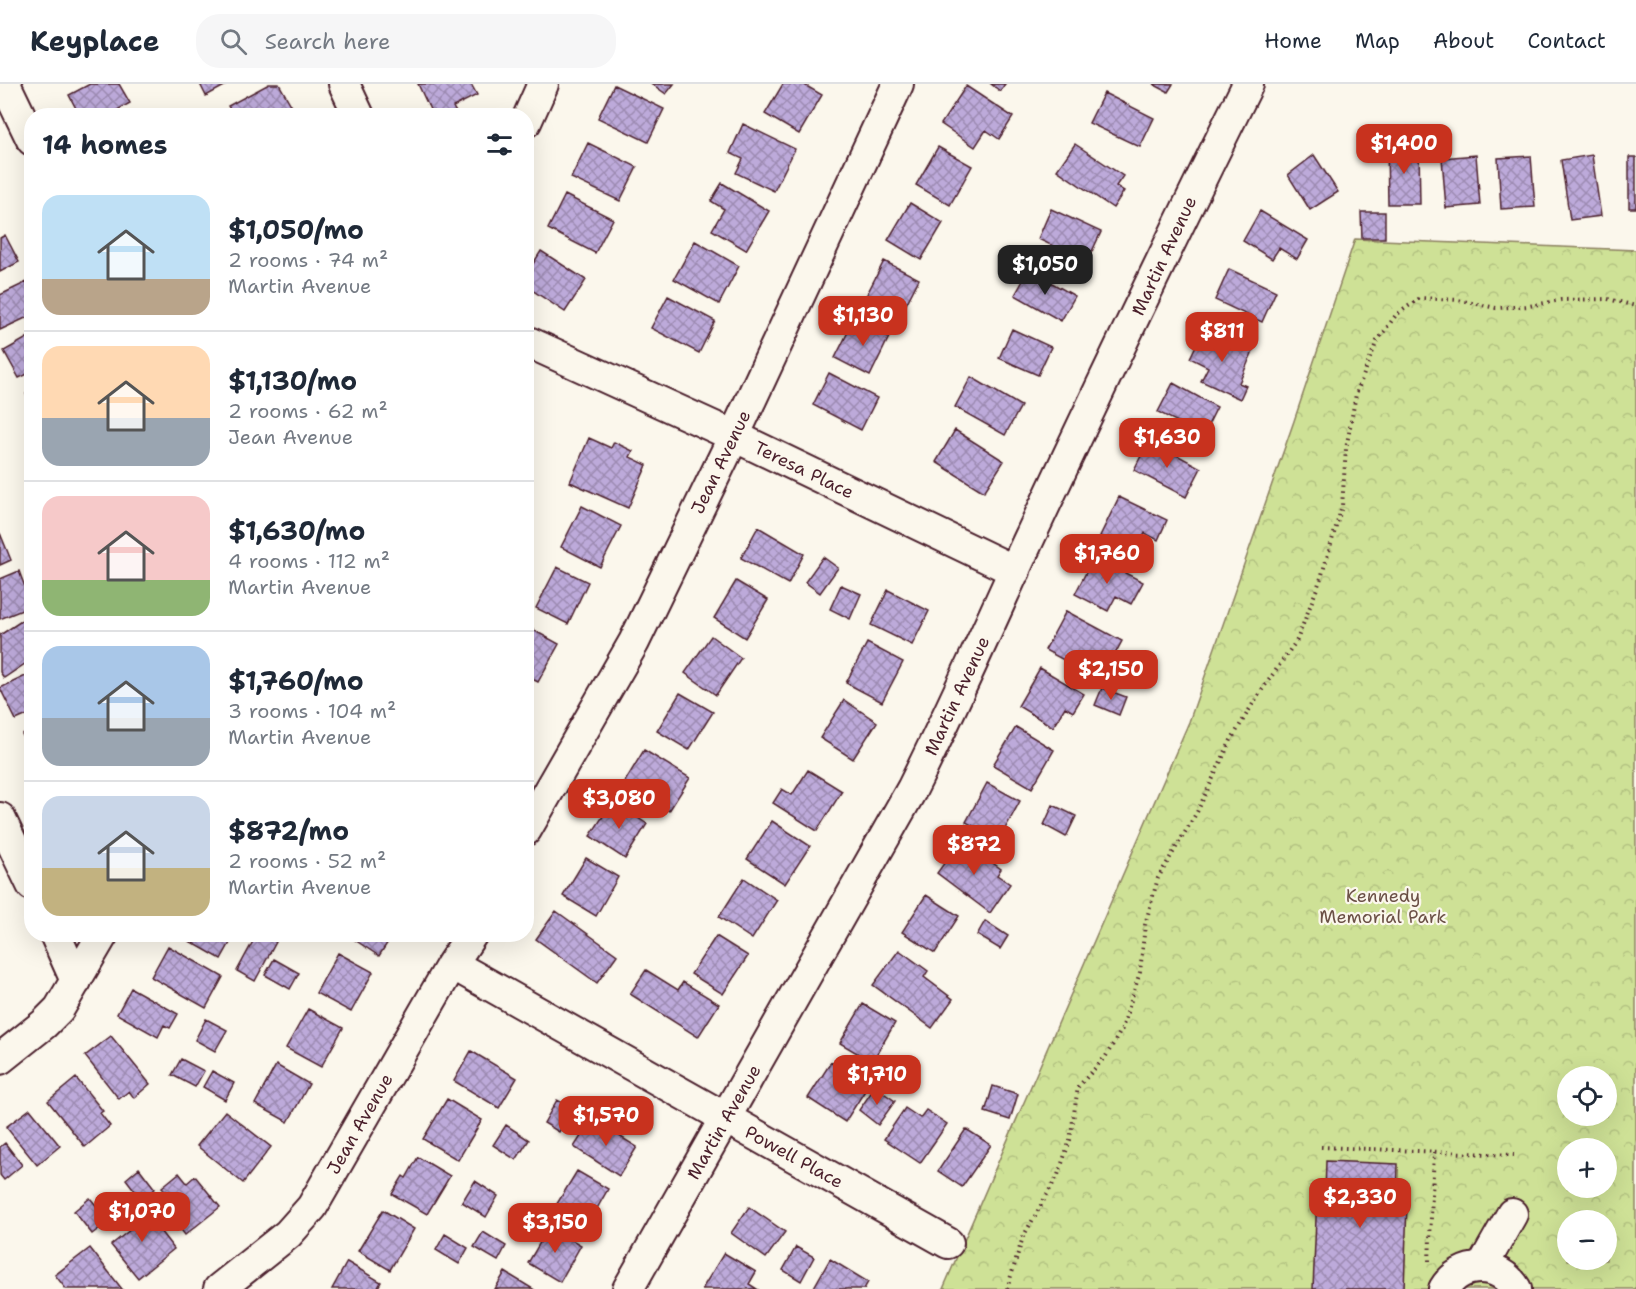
<!DOCTYPE html>
<html lang="en">
<head>
<meta charset="utf-8">
<style>
	:root { --surface:#fff; --page:#f6f6f7; --text:#1f2937; --muted:#747a83; --line:#e0e1e3; --accent:#c8321e }
	body { margin:0; font-family:"Shantell Sans",sans-serif; background:var(--page); color:var(--text); height:100vh; display:flex; flex-direction:column; font-size:22px; white-space:nowrap }
	* { box-sizing:border-box; margin:0 }
	p { font-size:20px; color:var(--muted) }
	.icon { flex:none; width:33px; height:33px; fill:none; stroke:currentColor; stroke-width:2; stroke-linecap:round; stroke-linejoin:round }
	.map { position:relative; flex:1; overflow:hidden }
	.sheet { position:absolute; left:24px; top:24px; width:510px; height:834px; display:flex; flex-direction:column; background:var(--surface); border-radius:24px; box-shadow:0 6px 24px #0002 }
	.sheet>* { flex:none }
	.buttons { position:absolute; left:1557px; top:982px; display:grid; gap:12px }
	.buttons a { display:grid; place-items:center; width:60px; height:60px; border-radius:50%; background:var(--surface); box-shadow:0 6px 24px #0002; font-size:30px }
	.price { position:absolute; translate:-50% -51px; padding:0 14px; border-radius:12px; background:var(--accent); color:#fff; font-size:20px; line-height:39px; filter:drop-shadow(0 2px 3px #0008) }
	.price::after { content:''; position:absolute; left:50%; top:36px; width:18px; height:14px; margin-left:-9px; background:inherit; clip-path:polygon(0 0,100% 0,50% 100%) }
	.price.on { background:#222; color:#fff }
	ul { padding:0; list-style:none }
	li { display:flex; align-items:center; gap:18px; height:150px; padding:0 18px }
	li+li { border-top:2px solid var(--line) }
	li span { display:grid; place-items:center; flex:none; width:168px; height:120px; border-radius:18px; color:#555 }
	li>.icon { margin-inline-start:auto }
	span .icon { width:72px; height:72px; fill:#fffc; stroke-width:1 }
	li b { font-size:26px }
	h2 { display:flex; justify-content:space-between; align-items:center; height:72px; padding:0 18px; font-size:26px }
	header { display:flex; align-items:center; gap:36px; box-sizing:border-box; height:84px; padding:0 30px; background:var(--surface); border-bottom:2px solid var(--line) }
	header strong { font-size:28px }
	nav { display:flex; gap:33px; margin-inline-start:auto; font-size:21px }
	.search { width:420px; height:54px; background:var(--page); display:flex; align-items:center; gap:15px; box-sizing:border-box; padding:0 21px; border-radius:24px; color:var(--muted); font-size:22px }
	.map>svg:first-child { display:block }
	.forest { fill:url(#forest-crowns); stroke:#8c8060; stroke-width:1.5; fill-rule:evenodd }
	.building { fill:url(#building-cross-hatch); stroke:#4a1f2b; stroke-width:1.5 }
	.lines { fill:none; stroke-linecap:round; stroke-linejoin:round }
	.minor-casing { stroke:#4a1f2b; stroke-width:34 }
	.path { stroke:#4a1f2b; stroke-width:4; stroke-dasharray:1.5 4.5; stroke-linecap:butt }
	.minor { stroke:#fbf7ec; stroke-width:30 }
	.labels { text-anchor:middle; stroke-width:4.5; stroke-linejoin:round; paint-order:stroke }
	.street-label { font-size:18px; fill:#4a1f2b; stroke:#fbf7ec }
	.park-label { font-size:18px; fill:#6b5046; stroke:#fbf7ec }
</style>
</head>
<body>
<header>
<strong>Keyplace</strong>
<div class="search"><svg class="icon" aria-label="search" viewBox="0 0 24 24"><circle cx="10" cy="10" r="6"/><path d="M15 15l6 6"/></svg>Search here</div>
<nav><a>Home</a><a>Map</a><a>About</a><a>Contact</a></nav>
</header>
<div class="map">
<svg width="1636" height="1205" viewBox="0 0 1636 1205">
	<defs>
		<pattern id="forest-crowns" width="20" height="18" patternUnits="userSpaceOnUse" patternTransform="scale(1.5)"><rect width="20" height="18" fill="#cee196"/><path d="M2 6a3 3 0 1 1 6 0M12 15a3 3 0 1 1 6 0" fill="none" stroke="#b2c181"/></pattern>
		<pattern id="building-cross-hatch" width="8" height="8" patternUnits="userSpaceOnUse" patternTransform="scale(1.5)"><rect width="8" height="8" fill="#bdaada"/><path d="M0 0l8 8M0 8l8-8" fill="none" stroke="#9c8ab1"/></pattern>
	</defs>
	<rect width="100%" height="100%" fill="#fbf7ec"/>
	<filter id="ink" filterUnits="userSpaceOnUse"><feTurbulence type="fractalNoise" baseFrequency=".0167" numOctaves="2"/><feDisplacementMap in="SourceGraphic" scale="12" xChannelSelector="R" yChannelSelector="G"/><feConvolveMatrix kernelMatrix="1 2 1 2 8 2 1 2 1" color-interpolation-filters="sRGB"/></filter>
	<g filter="url(#ink)">
		<path class="forest" d="M1355 155 1636 166V1205H943L1189 638 1294 337ZM1568 993H1606V1032H1568ZM1568 1065H1606V1104H1568ZM1568 1137H1606V1176H1568Z"/>
		<path class="building" d="M90 0H119L130 19 107 32H80L69 11Z
			M200 0H228L206 12Z
			M269 0H279L295 28 289 32H234L228 22Z
			M418 0H471L477 11 453 23 458 32H433Z
			M652 0H674L666 10Z
			M783 0H803L822 11 799 50 765 30Z
			M991 0H1005L1000 7Z
			M1153 0H1173L1168 8Z
			M614 1 664 25 648 58 598 34Z
			M966 2 1013 33 999 55 986 46 975 63 941 40Z
			M1104 9 1154 34 1140 63 1089 39Z
			M743 40 795 65 774 107 736 89 743 75 730 69Z
			M588 59 637 83 620 117 571 94Z
			M1075 60 1123 92 1116 102 1124 107 1113 124 1057 86Z
			M938 63 972 82 950 121 916 101Z
			M1387 63H1419L1420 120H1388Z
			M1314 71 1338 108 1310 126 1288 91Z
			M1476 71 1480 121 1446 124 1442 74Z
			M1592 71 1601 132 1570 136 1561 76Z
			M1531 72 1535 123 1501 125 1498 74Z
			M1629 73H1636V124H1629Z
			M722 99 769 127 746 166 712 146 724 125 711 117Z
			M565 111 613 135 595 169 548 145Z
			M910 119 943 139 921 176 888 156Z
			M1051 125 1101 148 1087 178 1038 155Z
			M1260 127 1308 156 1297 175 1279 164 1272 175 1243 157Z
			M1361 128H1385V154H1362Z
			M5 151 19 178 0 188V154Z
			M695 157 739 182 719 220 674 195Z
			M541 167 586 196 565 228 526 202V191Z
			M884 177 919 195 898 236 863 218Z
			M1229 185 1276 207 1262 238 1215 216Z
			M1029 186 1075 212 1061 237 1015 211Z
			M27 198 32 207V231L0 246V211Z
			M668 212 715 237 699 269 651 244Z
			M855 234 890 251 870 292 835 274Z
			M1012 245 1051 263 1038 291 999 274Z
			M1204 245 1253 267 1239 299 1246 302 1240 315 1201 297 1208 283 1190 274Z
			M32 251V288L19 294 4 267Z
			M829 289 877 314 861 346 813 321Z
			M971 293 1021 322 1005 351 955 323Z
			M1173 299 1217 323 1203 351 1158 328Z
			M32 308V323L26 310Z
			M955 346 1004 377 984 408 936 378Z
			M589 354 611 364 614 358 633 367 630 373 647 381 628 424 570 398Z
			M1149 356 1201 384 1186 413 1134 386Z
			M1119 413 1167 436 1158 456 1145 449 1135 470 1100 452Z
			M582 422 621 442 600 483 561 463Z
			M758 443 804 470 788 500 741 474Z
			M0 449 11 476 0 481Z
			M823 473 838 484 820 509 805 498Z
			M1094 473 1143 498 1131 520 1116 512 1108 527 1075 510Z
			M557 483 588 498 568 540 536 524Z
			M19 487 32 522 0 535V495Z
			M736 497 768 516 745 554 714 534Z
			M841 501 861 510 850 535 830 525Z
			M888 506 929 527 912 561 871 541Z
			M1066 527 1122 557 1101 596 1045 566Z
			M32 530V575L4 594 0 588V551Z
			M526 542 559 560 538 598 526 592Z
			M711 552 741 574 716 611 685 589Z
			M867 559 903 578 882 618 846 599Z
			M1040 584 1084 610 1073 628 1065 623 1053 643 1018 622Z
			M32 589V629L16 636 0 604Z
			M1102 604 1126 613 1119 631 1095 621Z
			M680 609 713 628 689 666 657 647Z
			M844 616 877 638 853 675 820 654Z
			M1016 643 1054 666 1032 704 993 681Z
			M32 646V670L22 650Z
			M644 666 690 694 669 727 624 699Z
			M808 686 842 707 817 747 773 719 782 705 792 711Z
			M987 699 1020 717 999 756 966 738Z
			M613 717 647 740 625 775 590 752Z
			M1053 721 1076 732 1066 753 1044 741Z
			M772 737 810 762 785 800 747 775Z
			M961 756 1001 785 997 791 1010 800 990 829 937 789Z
			M586 774 618 793 596 832 563 812Z
			M744 794 777 816 752 855 719 833Z
			M926 811 959 832 935 869 902 848Z
			M556 827 617 871 597 899 536 855Z
			M985 837 1008 852 1000 865 977 851Z
			M177 850H235L221 875Z
			M257 850H263L276 858 255 897 237 887Z
			M346 850H393L379 872Z
			M716 852 748 872 723 910 691 890Z
			M168 862 223 893 206 924 151 893Z
			M899 866 928 887 924 893 953 915 932 944 873 901Z
			M338 869 373 888 351 928 316 909Z
			M274 875 299 889 290 905 265 891Z
			M646 886 678 906 683 898 719 920 698 953 630 910Z
			M131 904 178 930 170 944 164 941 158 953 117 930Z
			M863 920 895 939 872 978 840 959Z
			M308 925 343 944 321 983 286 964Z
			M206 935 227 946 215 967 195 956Z
			M111 952 150 1000 134 1014 129 1007 119 1015 85 972Z
			M471 967 517 994 499 1024 454 997Z
			M181 975 204 987 195 1003 172 991Z
			M831 978 868 1002 845 1038 808 1014Z
			M276 981 309 1000 288 1038 255 1020Z
			M212 987 234 999 225 1016 203 1003Z
			M76 994 103 1027 100 1029 110 1042 85 1063 48 1017Z
			M993 1002 1018 1010 1010 1036 985 1028Z
			M875 1003 895 1017 878 1041 859 1026Z
			M447 1015 482 1036 458 1076 423 1055Z
			M557 1016 572 1024 559 1048 544 1039Z
			M905 1024 920 1034 926 1026 947 1040 920 1079 884 1055Z
			M30 1025 60 1062 37 1081 6 1043Z
			M225 1027 271 1063 243 1099 197 1062Z
			M592 1035 637 1063 619 1092 574 1063Z
			M506 1041 529 1056 516 1076 493 1061Z
			M966 1045 991 1061 962 1103 938 1087Z
			M5 1059 22 1081 4 1096 0 1091V1063Z
			M418 1073 450 1092 427 1130 392 1110 403 1092 406 1094Z
			M1326 1077 1398 1080 1397 1119 1407 1120 1404 1205H1313L1317 1111H1325Z
			M139 1084 155 1105 142 1116 126 1095Z
			M577 1087 608 1105 587 1142 555 1123Z
			M179 1089 187 1099 195 1092 220 1123 185 1151 161 1120 170 1112 162 1103Z
			M475 1097 498 1112 486 1133 462 1118Z
			M90 1114 109 1137 92 1150 74 1127Z
			M139 1120 174 1165 138 1194 111 1161 131 1145 122 1133Z
			M749 1123 785 1148 766 1174 731 1149Z
			M383 1126 414 1145 390 1186 358 1167Z
			M549 1143 581 1161 560 1198 528 1179Z
			M483 1148 506 1162 498 1177 474 1163Z
			M445 1150 468 1164 459 1180 436 1166Z
			M796 1163 814 1173 801 1197 783 1186Z
			M90 1164 122 1205H66L55 1191Z
			M724 1169 756 1188 749 1200 757 1205H702Z
			M830 1175 868 1198 864 1205H813Z
			M347 1178 381 1198 377 1205H332Z
			M505 1188 533 1205H495Z"/>
		<g class="lines">
			<defs>
				<path id="minor" d="M5 0 32 56
					M344 0 359 32
					M526 38 543 0
					M526 257 734 352 1015 487
					M0 734 32 801
					M526 746 634 558 734 352 898 0
					M55 850 76 897
					M452 880 948 1159
					M0 975 44 940 59 925 103 850
					M1482 1183 1512 1130
					M219 1205 288 1150 312 1123 452 880 472 850
					M628 1205 912 705C948 633 981 560 1014 487 1090 324 1168 161 1248 0
					M1444 1205C1461 1177 1499 1177 1516 1205"/>
			</defs>
			<use href="#minor" class="minor-casing"/>
			<path class="path" d="M1321 1063 1514 1071
				M1429 1177 1434 1068
				M1007 1205 1023 1153 1058 1091 1070 1056 1078 1003 1106 972 1122 945 1140 888 1145 841 1158 794 1197 728 1231 656 1257 613 1297 556 1321 494 1342 422 1346 365 1356 310 1377 257 1396 231 1420 214 1458 216 1496 224 1529 222 1561 216 1608 215 1636 222"/>
			<use href="#minor" class="minor"/>
		</g>
	</g>
	<g class="labels">
		<g class="street-label">
			<text transform="translate(1164 172) rotate(-65)" y="6">Martin Avenue</text>
			<text transform="translate(721 378) rotate(-64)" y="6">Jean Avenue</text>
			<text transform="translate(804 386) rotate(26)" y="6">Teresa Place</text>
			<text transform="translate(957 612) rotate(-65)" y="6">Martin Avenue</text>
			<text transform="translate(724 1038) rotate(-60)" y="6">Martin Avenue</text>
			<text transform="translate(360 1040) rotate(-60)" y="6">Jean Avenue</text>
			<text transform="translate(794 1073) rotate(29)" y="6">Powell Place</text>
		</g>
		<g class="park-label">
			<text x="1383" y="818">Kennedy<tspan x="1383" dy="21">Memorial Park</tspan></text>
		</g>
	</g>
</svg>
<div class="buttons">
<a><svg class="icon" aria-label="locate" viewBox="0 0 24 24"><circle cx="12" cy="12" r="6"/><path d="M12 2v4M12 18v4M2 12h4M18 12h4"/></svg></a>
<a>+</a>
<a>−</a>
</div>
<b class="price" style="left:1404px;top:91px">$1,400</b>
<b class="price on" style="left:1045px;top:212px">$1,050</b>
<b class="price" style="left:863px;top:263px">$1,130</b>
<b class="price" style="left:1222px;top:279px">$811</b>
<b class="price" style="left:1167px;top:385px">$1,630</b>
<b class="price" style="left:1107px;top:501px">$1,760</b>
<b class="price" style="left:1111px;top:617px">$2,150</b>
<b class="price" style="left:619px;top:746px">$3,080</b>
<b class="price" style="left:974px;top:792px">$872</b>
<b class="price" style="left:877px;top:1022px">$1,710</b>
<b class="price" style="left:606px;top:1063px">$1,570</b>
<b class="price" style="left:1360px;top:1145px">$2,330</b>
<b class="price" style="left:142px;top:1159px">$1,070</b>
<b class="price" style="left:555px;top:1170px">$3,150</b>
<section class="sheet">
<h2>14 homes<svg class="icon" aria-label="filters" viewBox="0 0 24 24"><path d="M4 7h16M4 17h16"/><circle cx="9" cy="7" r="2"/><circle cx="15" cy="17" r="2"/></svg></h2>
<ul>
<li><span style="background:linear-gradient(#bfe0f5 70%,#b9a48a 0)"><svg class="icon" aria-label="home" viewBox="0 0 24 24"><path d="M3 11l9-7 9 7M6 9v11h12V9"/></svg></span><div><b>$1,050/mo</b><p>2 rooms · 74 m²</p><p>Martin Avenue</p></div></li>
<li><span style="background:linear-gradient(#ffd9b3 60%,#9aa5b1 0)"><svg class="icon" aria-label="home" viewBox="0 0 24 24"><path d="M3 11l9-7 9 7M6 9v11h12V9"/></svg></span><div><b>$1,130/mo</b><p>2 rooms · 62 m²</p><p>Jean Avenue</p></div></li>
<li><span style="background:linear-gradient(#f6c9c9 70%,#8fb573 0)"><svg class="icon" aria-label="home" viewBox="0 0 24 24"><path d="M3 11l9-7 9 7M6 9v11h12V9"/></svg></span><div><b>$1,630/mo</b><p>4 rooms · 112 m²</p><p>Martin Avenue</p></div></li>
<li><span style="background:linear-gradient(#a9c7e8 60%,#9aa5b1 0)"><svg class="icon" aria-label="home" viewBox="0 0 24 24"><path d="M3 11l9-7 9 7M6 9v11h12V9"/></svg></span><div><b>$1,760/mo</b><p>3 rooms · 104 m²</p><p>Martin Avenue</p></div></li>
<li><span style="background:linear-gradient(#c9d6e8 60%,#c2b280 0)"><svg class="icon" aria-label="home" viewBox="0 0 24 24"><path d="M3 11l9-7 9 7M6 9v11h12V9"/></svg></span><div><b>$872/mo</b><p>2 rooms · 52 m²</p><p>Martin Avenue</p></div></li>
</ul>
</section>
</div>
</body>
</html>
